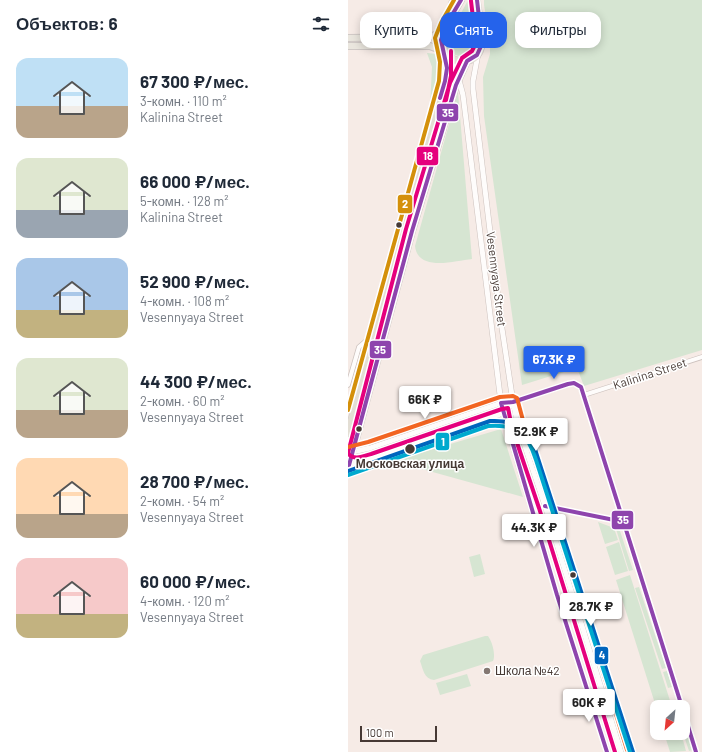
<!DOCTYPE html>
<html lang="ru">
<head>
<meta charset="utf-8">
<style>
	:root { --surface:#fff; --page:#f2f2f3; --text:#1f2937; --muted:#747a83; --accent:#2563eb }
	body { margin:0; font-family:Barlow,sans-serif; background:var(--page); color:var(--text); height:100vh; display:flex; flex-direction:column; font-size:15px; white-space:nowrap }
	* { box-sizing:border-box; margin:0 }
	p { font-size:13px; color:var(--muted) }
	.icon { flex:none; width:22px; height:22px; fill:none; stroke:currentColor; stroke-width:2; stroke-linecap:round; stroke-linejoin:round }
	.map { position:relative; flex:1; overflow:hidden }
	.side { display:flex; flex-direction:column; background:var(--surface); width:348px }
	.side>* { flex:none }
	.guide { position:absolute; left:12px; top:12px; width:282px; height:36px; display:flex; gap:8px }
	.needle { width:26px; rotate:207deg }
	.controls { position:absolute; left:302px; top:700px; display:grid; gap:8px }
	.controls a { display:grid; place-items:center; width:40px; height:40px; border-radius:8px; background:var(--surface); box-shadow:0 2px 10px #0003; font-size:20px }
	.scale { position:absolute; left:12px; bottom:10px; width:77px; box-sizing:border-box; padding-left:4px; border:2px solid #463934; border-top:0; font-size:11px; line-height:14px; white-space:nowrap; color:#463934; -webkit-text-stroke:3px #fff; paint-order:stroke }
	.price { position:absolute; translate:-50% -34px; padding:0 9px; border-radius:4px; background:#fff; color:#222; font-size:13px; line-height:26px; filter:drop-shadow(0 1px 2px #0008) }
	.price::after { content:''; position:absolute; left:50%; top:24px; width:12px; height:9px; margin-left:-6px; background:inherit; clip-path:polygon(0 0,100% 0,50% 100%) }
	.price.current { background:var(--accent); color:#fff }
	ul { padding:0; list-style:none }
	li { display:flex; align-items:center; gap:12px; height:100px; padding:0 16px }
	li span { display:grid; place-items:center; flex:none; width:112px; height:80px; border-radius:12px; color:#555 }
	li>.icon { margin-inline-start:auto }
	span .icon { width:48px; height:48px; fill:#fffc; stroke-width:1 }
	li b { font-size:17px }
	h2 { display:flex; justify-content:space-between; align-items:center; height:48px; padding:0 16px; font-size:17px }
	.chip { padding:0 14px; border-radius:12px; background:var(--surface); box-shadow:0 2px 10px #0003; font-size:14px; line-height:36px }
	.chip.current { background:var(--accent); color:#fff }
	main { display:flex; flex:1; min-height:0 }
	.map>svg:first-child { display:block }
	.green { fill:#d6e5d2 }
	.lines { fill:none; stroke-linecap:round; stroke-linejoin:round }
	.minor-casing { stroke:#cdc2be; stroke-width:5.5 }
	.tertiary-casing { stroke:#cdc2be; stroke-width:6 }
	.primary-casing { stroke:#d0c9c6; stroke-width:8 }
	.trunk-casing { stroke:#d0c9c6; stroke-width:8 }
	.minor { stroke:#fefcfb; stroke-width:4 }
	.tertiary { stroke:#fefcfb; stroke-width:5 }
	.primary { stroke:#eae6de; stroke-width:6 }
	.trunk { stroke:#e3ded4; stroke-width:7 }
	.bus-1-casing { stroke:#fff; stroke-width:7 }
	.bus-2-casing { stroke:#fff; stroke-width:7 }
	.bus-3-casing { stroke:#fff; stroke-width:7 }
	.bus-4-casing { stroke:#fff; stroke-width:7 }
	.bus-1 { stroke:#8e44ad; stroke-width:4 }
	.bus-2 { stroke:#e5007d; stroke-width:4 }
	.bus-3 { stroke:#f26522; stroke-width:4 }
	.bus-4 { stroke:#d4900a; stroke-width:4 }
	.tram-1-casing { stroke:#fff; stroke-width:7 }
	.tram-2-casing { stroke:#fff; stroke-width:7 }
	.tram-1 { stroke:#0065bd; stroke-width:4 }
	.tram-2 { stroke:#00a9ce; stroke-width:4 }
	.bus-dot { fill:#463934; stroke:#fff; stroke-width:1.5 }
	.poi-dot { fill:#847772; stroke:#fff; stroke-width:1.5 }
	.labels { text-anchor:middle; stroke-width:3; stroke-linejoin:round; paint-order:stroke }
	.street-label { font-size:12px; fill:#463934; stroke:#fff }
	.stop-label { font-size:12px; font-weight:bold; fill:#463934; stroke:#fff }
	.poi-label { font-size:12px; fill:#463934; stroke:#fff; text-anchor:start }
	.line-badge { stroke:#fff; stroke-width:1.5 }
	.badge-label { font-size:11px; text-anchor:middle; font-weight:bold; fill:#fff }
</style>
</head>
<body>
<main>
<section class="side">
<h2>Объектов: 6<svg class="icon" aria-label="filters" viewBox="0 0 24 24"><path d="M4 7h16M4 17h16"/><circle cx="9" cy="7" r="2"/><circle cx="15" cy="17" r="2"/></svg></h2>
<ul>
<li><span style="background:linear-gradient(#bfe0f5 60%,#b9a48a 0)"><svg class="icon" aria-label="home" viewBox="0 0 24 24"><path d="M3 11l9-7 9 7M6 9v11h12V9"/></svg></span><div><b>67 300 ₽/мес.</b><p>3-комн. · 110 m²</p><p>Kalinina Street</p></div></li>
<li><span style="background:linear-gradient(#dfe7d0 65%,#9aa5b1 0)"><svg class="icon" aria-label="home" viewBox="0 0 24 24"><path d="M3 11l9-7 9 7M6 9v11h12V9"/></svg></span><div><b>66 000 ₽/мес.</b><p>5-комн. · 128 m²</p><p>Kalinina Street</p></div></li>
<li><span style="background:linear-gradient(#a9c7e8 65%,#c2b280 0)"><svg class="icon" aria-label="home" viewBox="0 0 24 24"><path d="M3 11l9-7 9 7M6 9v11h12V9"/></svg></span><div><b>52 900 ₽/мес.</b><p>4-комн. · 108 m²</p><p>Vesennyaya Street</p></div></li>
<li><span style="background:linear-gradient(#dfe7d0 65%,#b9a48a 0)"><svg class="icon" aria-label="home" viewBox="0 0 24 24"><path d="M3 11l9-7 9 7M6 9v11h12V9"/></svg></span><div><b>44 300 ₽/мес.</b><p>2-комн. · 60 m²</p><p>Vesennyaya Street</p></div></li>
<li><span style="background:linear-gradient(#ffd9b3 70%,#b9a48a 0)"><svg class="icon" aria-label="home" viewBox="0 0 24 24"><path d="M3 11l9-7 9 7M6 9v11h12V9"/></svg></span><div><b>28 700 ₽/мес.</b><p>2-комн. · 54 m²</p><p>Vesennyaya Street</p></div></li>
<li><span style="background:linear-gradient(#f6c9c9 70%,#c2b280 0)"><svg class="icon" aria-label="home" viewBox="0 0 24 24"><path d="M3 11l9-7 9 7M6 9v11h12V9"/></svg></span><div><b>60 000 ₽/мес.</b><p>4-комн. · 120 m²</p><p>Vesennyaya Street</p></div></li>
</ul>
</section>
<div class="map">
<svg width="354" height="752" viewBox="0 0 354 752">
	<rect width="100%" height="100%" fill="#f6ebe6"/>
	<path class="green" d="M120 0H124L122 7 123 21 117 17H111Z
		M136 0H354V350L236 386 229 368 174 385 136 116 135 77 142 54V39L136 5Z
		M97 40a16 16 0 1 1 32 0a16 16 0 1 1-32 0Z
		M79 53 90 54 94 67 82 107 84 67Z
		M110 92 124 259C106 261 70 272 67 246Z
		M153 429 175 497 45 461Z
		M250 522 266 528 270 540 257 544Z
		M268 529 272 531 285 570 281 571Z
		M271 542 280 571 267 575 258 547Z
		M132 554 137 574 126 577 121 557Z
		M282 575 324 707H309V710L268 580Z
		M291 587 318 668 314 669 287 588Z
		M137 636H140C144 641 148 655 145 661L86 680C76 679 75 669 72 661L75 655Z
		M319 671 324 687 320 688 315 672Z
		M119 674 123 686 92 695 88 683Z
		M335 720 345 750 341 751 335 733Z
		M316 733H333L338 751 322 752Z"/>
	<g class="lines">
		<defs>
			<path id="minor" d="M97 23 104 0
				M0 385 11 347 18 341 25 339
				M165 402 220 384C231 383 232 386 236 395L354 357"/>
			<path id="tertiary" d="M130 54 125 81V89L152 315 165 402 170 426 197 506 273 752
				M101 57 111 80 115 95 153 403 159 426 209 595 259 752
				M0 453 22 448 153 403 165 402
				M0 465 156 413 165 402"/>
			<path id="primary" d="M0 38 74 37H81L96 32
				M0 46H82L97 52"/>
			<path id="trunk" d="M99 26C111 18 123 19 131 31
				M97 52C103 59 110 63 119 61 145 55 129 18 129 0
				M0 433 97 82C98 72 99 64 97 54 96 49 93 44 93 39 94 32 109 7 113 0
				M0 469 64 231 108 85 119 61"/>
		</defs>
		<use href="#minor" class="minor-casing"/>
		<use href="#tertiary" class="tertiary-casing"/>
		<use href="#primary" class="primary-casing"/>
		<use href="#trunk" class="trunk-casing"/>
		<use href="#minor" class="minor"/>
		<use href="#tertiary" class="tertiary"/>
		<use href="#primary" class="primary"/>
		<use href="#trunk" class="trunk"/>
		<defs>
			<path id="bus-1" d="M92 98 97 81 99 68 93 40 98 25 113 0
				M0 469 64 231 108 85 119 61 129 55 134 44 129 0
				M197 506 276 522
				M335 710 348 752
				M259 752 209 595 153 403 165 402 220 384 226 383 233 387 334 707"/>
			<path id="bus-2" d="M123 1 128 43 124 51 114 58 102 83 58 229 0 453C5 461 16 456 23 454L154 409 160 408 164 428 191 508 267 752
				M98 100 103 76V51"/>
			<path id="bus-3" d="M0 447 20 442 152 397 165 396 169 398 176 424 203 504 279 750"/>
			<path id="bus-4" d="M0 410 91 81 92 62 87 38 93 23 106 0"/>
		</defs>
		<use href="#bus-1" class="bus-1-casing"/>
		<use href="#bus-2" class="bus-2-casing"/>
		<use href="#bus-3" class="bus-3-casing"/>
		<use href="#bus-4" class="bus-4-casing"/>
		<use href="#bus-1" class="bus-1"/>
		<use href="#bus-2" class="bus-2"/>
		<use href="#bus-3" class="bus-3"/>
		<use href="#bus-4" class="bus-4"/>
		<defs>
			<path id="tram-1" d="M0 471 142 421C161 420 178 425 185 443L285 752"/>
			<path id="tram-2" d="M0 475 140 426C170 424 179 432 188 460L282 752"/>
		</defs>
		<use href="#tram-1" class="tram-1-casing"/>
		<use href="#tram-2" class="tram-2-casing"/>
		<use href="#tram-1" class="tram-1"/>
		<use href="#tram-2" class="tram-2"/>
	</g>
	<g class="bus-dot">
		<circle cx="51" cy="225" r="3.5"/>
		<circle cx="11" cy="429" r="3.5"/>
		<circle cx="62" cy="449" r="5.5"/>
		<circle cx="225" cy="575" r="3.5"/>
	</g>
	<circle class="poi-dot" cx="139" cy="671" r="4"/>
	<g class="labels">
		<g class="street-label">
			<text transform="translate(148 279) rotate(83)" y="4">Vesennyaya Street</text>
			<text transform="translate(302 374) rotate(-18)" y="4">Kalinina Street</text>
		</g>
		<g class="stop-label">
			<text x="62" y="468">Московская улица</text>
		</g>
		<g class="poi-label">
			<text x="147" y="675">Школа №42</text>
		</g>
	</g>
	<g class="line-badge">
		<rect x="88" y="103" width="23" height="19" rx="4" fill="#8e44ad"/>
		<rect x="68" y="146" width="23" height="20" rx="4" fill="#e5007d"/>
		<rect x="49" y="194" width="16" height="20" rx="4" fill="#d4900a"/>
		<rect x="21" y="340" width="23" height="19" rx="4" fill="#8e44ad"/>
		<rect x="87" y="432" width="15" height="19" rx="4" fill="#00a9ce"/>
		<rect x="263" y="510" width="23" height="20" rx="4" fill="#8e44ad"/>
		<rect x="246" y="646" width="15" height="19" rx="4" fill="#0065bd"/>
	</g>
	<g class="badge-label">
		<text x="100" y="117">35</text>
		<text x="80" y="160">18</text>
		<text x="57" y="208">2</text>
		<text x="32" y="354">35</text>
		<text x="95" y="446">1</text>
		<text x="275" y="524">35</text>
		<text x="254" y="659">4</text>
	</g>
</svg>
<div class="controls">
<a><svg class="needle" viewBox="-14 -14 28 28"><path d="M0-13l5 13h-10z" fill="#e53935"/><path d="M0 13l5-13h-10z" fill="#747a83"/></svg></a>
</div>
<div class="scale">100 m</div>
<b class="price current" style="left:206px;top:380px">67.3K ₽</b>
<b class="price" style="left:77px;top:420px">66K ₽</b>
<b class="price" style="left:188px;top:452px">52.9K ₽</b>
<b class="price" style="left:186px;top:548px">44.3K ₽</b>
<b class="price" style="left:243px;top:627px">28.7K ₽</b>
<b class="price" style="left:241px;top:723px">60K ₽</b>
<div class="guide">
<a class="chip">Купить</a>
<a class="chip current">Снять</a>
<a class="chip">Фильтры</a>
</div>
</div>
</main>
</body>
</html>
